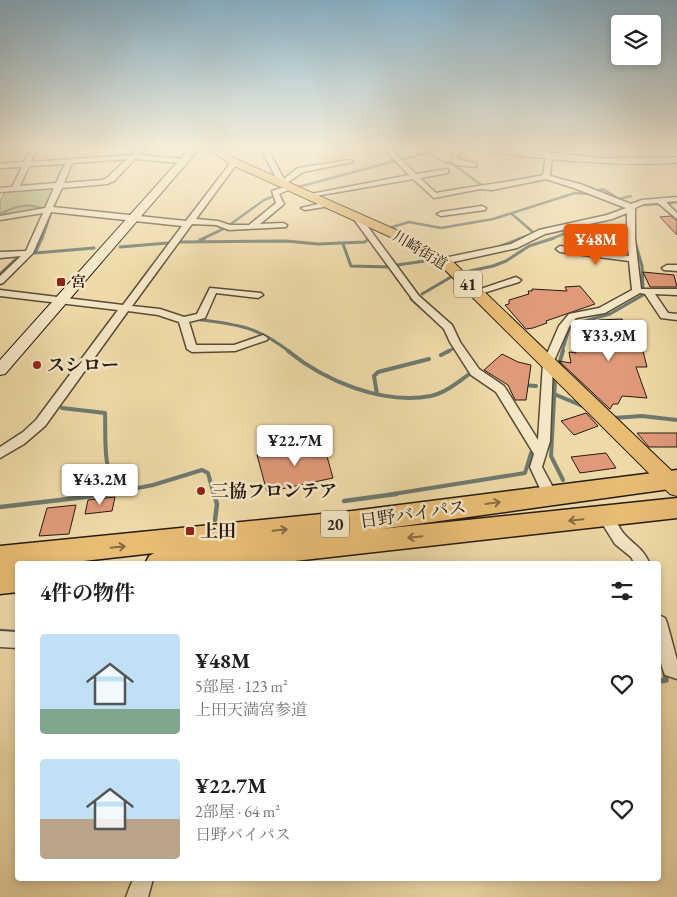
<!DOCTYPE html>
<html lang="ja">
<head>
<meta charset="utf-8">
<style>
	:root { --surface:#fff; --page:#f6f6f6; --text:#202124; --muted:#757577; --accent:#ea580c }
	body { margin:0; font-family:"EB Garamond","Noto Serif JP",serif; background:var(--page); color:var(--text); height:100vh; display:flex; flex-direction:column; font-size:19px; white-space:nowrap }
	* { box-sizing:border-box; margin:0 }
	p { font-size:16px; color:var(--muted) }
	.icon { flex:none; width:28px; height:28px; fill:none; stroke:currentColor; stroke-width:2; stroke-linecap:round; stroke-linejoin:round }
	.map { position:relative; flex:1; overflow:hidden }
	.details { position:absolute; left:15px; top:561px; width:646px; height:320px; display:flex; flex-direction:column; background:var(--surface); border-radius:5px; box-shadow:0 2px 8px #0003 }
	.details>* { flex:none }
	.fabs { position:absolute; left:611px; top:15px; display:grid; gap:10px }
	.fabs a { display:grid; place-items:center; width:50px; height:50px; border-radius:5px; background:var(--surface); box-shadow:0 2px 8px #0003; font-size:25px }
	.price { position:absolute; translate:-50% -42px; padding:0 11px; border-radius:5px; background:#fff; color:#222; font-size:16px; line-height:32px; filter:drop-shadow(0 1px 2px #0008) }
	.price::after { content:''; position:absolute; left:50%; top:30px; width:15px; height:11px; margin-left:-8px; background:inherit; clip-path:polygon(0 0,100% 0,50% 100%) }
	.price.selected { background:var(--accent); color:#fff }
	ul { padding:0; list-style:none }
	li { display:flex; align-items:center; gap:15px; height:125px; padding:0 25px }
	li span { display:grid; place-items:center; flex:none; width:140px; height:100px; border-radius:5px; color:#555 }
	li>.icon { margin-inline-start:auto }
	span .icon { width:60px; height:60px; fill:#fffc; stroke-width:1 }
	li b { font-size:21px }
	h2 { display:flex; justify-content:space-between; align-items:center; height:60px; padding:0 25px; font-size:21px }
	.map>svg:first-child { display:block }
	.green { fill:#b8c089; stroke:#706e4e }
	.lines { fill:none; stroke-linecap:round; stroke-linejoin:round }
	.stream-far4 { stroke:#6d7a6f; stroke-width:2.5 }
	.stream-far3 { stroke:#6d7a6f; stroke-width:3 }
	.stream-far2 { stroke:#6d7a6f; stroke-width:4 }
	.stream-far1 { stroke:#6d7a6f; stroke-width:4.5 }
	.stream { stroke:#6d7a6f; stroke-width:5.5 }
	.building { fill:#e09a79; stroke:#291b12 }
	.street-casing { stroke:#5a4b38; stroke-width:3 }
	.secondary-casing { stroke:#291b12; stroke-width:2 }
	.primary-casing { stroke:#291b12; stroke-width:2 }
	.highway-casing { stroke:#291b12; stroke-width:3 }
	.street { fill:#f4e7c6; fill-rule:evenodd }
	.secondary { fill:#f4e7c6; fill-rule:evenodd }
	.primary { fill:#e7bd74; fill-rule:evenodd }
	.highway { fill:#e7bd74; fill-rule:evenodd }
	.oneway { stroke:#886c43 }
	.poi-dot { fill:#8f2418; stroke:#f4e7c6; stroke-width:2 }
	.labels { text-anchor:middle; stroke-width:5; stroke-linejoin:round; paint-order:stroke }
	.far-street-label { font-size:15px; fill:#291b12; stroke:#f4e7c6 }
	.far-poi-label { font-size:15px; font-weight:bold; fill:#291b12; stroke:#f4e7c6; text-anchor:start }
	.shield { fill:#f4e7c6; stroke:#665848; stroke-width:1 }
	.shield-label { font-size:16px; font-weight:bold; fill:#291b12 }
	.poi-label { font-size:18px; font-weight:bold; fill:#291b12; stroke:#f4e7c6; text-anchor:start }
	.street-label { font-size:18px; fill:#291b12; stroke:#f4e7c6 }
</style>
</head>
<body>
<div class="map">
<svg width="677" height="897" viewBox="0 0 677 897">
	<rect width="100%" height="100%" fill="#eedaa8"/>
	<filter id="stains"><feTurbulence type="fractalNoise" baseFrequency=".004" numOctaves="4"/><feColorMatrix values="0 0 0 0 .2 0 0 0 0 .09 0 0 0 0 .02 0 0 0 .5 -.17"/></filter>
	<radialGradient id="worn" r=".72"><stop offset=".6" stop-color="#630" stop-opacity="0"/><stop offset="1" stop-color="#630" stop-opacity=".3"/></radialGradient>
	<path class="green" d="M59 186 50 209 0 214V201L7 189Z"/>
	<g class="lines">
		<path class="stream-far4" d="M429 152 439 160 454 165 484 187
			M401 160 433 151
			M298 187 395 161
			M596 191 603 189 619 199 631 196
			M667 204 677 202
			M638 205 659 204
			M0 214C19 204 32 202 51 213L42 239
			M512 214 534 233 519 239
			M228 226 264 200 272 197
			M389 228 409 222 441 228 493 219 575 193 589 194
			M634 237 635 239
			M202 239 223 229
			M551 239 585 225"/>
		<path class="stream-far3" d="M634 238 642 266 643 288
			M200 240 205 238
			M179 242 286 241 318 244 365 242 369 238
			M343 244 351 266 391 267
			M120 247 168 243
			M499 247 522 238
			M35 253 42 238
			M35 253 94 248
			M397 265 432 260
			M465 272 493 266 506 261 529 246 554 238
			M0 274 17 258
			M422 294 451 277
			M411 299 447 331
			M195 319C238 325 255 325 290 352
			M446 352 455 348
			M562 352 569 329 574 324 610 314 643 295"/>
		<path class="stream-far2" d="M288 351C325 381 382 405 431 396 445 393 457 383 468 375
			M441 355 449 351
			M559 364 563 351
			M555 380 551 456 563 480
			M523 385 536 386
			M377 394 374 376 378 372 429 359
			M554 394 585 407
			M62 408 105 413C106 441 102 469 119 493
			M613 418 642 416 677 420
			M103 495 153 485 202 470 208 473 214 495
			M387 495 525 473 531 453"/>
		<path class="stream-far1" d="M214 494 217 504 215 520
			M344 501 396 494
			M0 507 111 494
			M0 631 15 632"/>
		<path class="stream" d="M659 681 666 680 665 672"/>
	</g>
	<path class="building" d="M671 216 677 221V235L660 217Z
		M643 272 674 275 677 287H650Z
		M580 286 595 304 546 321 547 323 533 328 526 329 505 305 509 304V300L529 294 528 291H532V289L567 291 565 287Z
		M622 319 638 340 643 351 647 367H636L647 398 622 396 618 404H613L610 409 559 361 571 363 569 352 576 353 572 336 574 331 607 332 599 320Z
		M502 354 518 362 531 365 526 400H515L508 385 484 370Z
		M586 413 598 426 574 435 561 421Z
		M637 433H677V447H649Z
		M323 442 333 478 267 492 257 455Z
		M606 453 616 468 580 473 571 457Z
		M115 497 112 511 85 514 88 500Z
		M76 505 69 534 39 536 47 508Z"/>
	<g class="lines">
		<defs>
			<path id="street" d="M31 148H37L31 162 132 155 139 148H146L139 155 182 159 186 161 182 163 135 159 114 181 107 184 62 188 53 207 186 221 232 161 234 160 238 162 196 219 218 221 230 225H249L276 203 272 191 291 185 295 187 279 194 284 204 260 224 283 223 287 225 286 227 229 230 216 225 192 224 132 306 160 309 184 317 197 314 210 288 261 293 263 295 258 298 216 293 205 318 189 322 196 345H234L263 335 268 338 267 340 235 351 192 352 187 349 179 322 158 315 128 311 45 426 24 444 0 458V447L23 432 36 420 118 310 0 296V290L123 305 182 226 51 212 33 253 3 283 0 284V276L21 256 0 258V252L26 251 43 213 0 220V216L45 208 54 188 0 192V188L12 187 22 167 0 168V164L24 162ZM127 159 108 177 103 180 64 183 72 163ZM65 164 56 183 20 186 29 166Z
				M261 148H267L284 179 298 168 349 160 353 162 303 172 284 185 278 182Z
				M334 148H351L354 150 351 152Z
				M383 148H390L416 174 448 169V173L420 178 436 193C472 186 507 183 543 175L546 156 549 154 552 156 550 176 580 184 631 204 642 200 677 197V201L666 202 677 213V219L658 203 644 204 635 208V239L641 289H677V295L655 294 668 313 677 314V320L661 318 645 294 640 293 605 313 576 318 569 327 553 363 550 441 542 467 557 495 555 499 550 500 545 499 530 467 534 454 496 392 471 375 450 342 444 329 413 300 353 218 360 216 419 296 452 325 460 342 479 369 504 386 538 440 543 363 559 326 569 314 599 308 632 290 629 261 560 252 556 249 560 246 629 256 627 242H591L587 239 591 236H627V213L612 219 545 234 517 248 444 264 440 261 444 258 511 244 539 230 607 215 626 208 574 188 546 179 492 190 480 189 434 198 413 179 310 197 306 195 409 175Z
				M455 148H461L457 159 476 163V167L457 165 451 161Z
				M327 202H330V206L305 210 301 208Z
				M482 206 486 208 485 210 441 216 437 214 441 212Z
				M667 265H677V271L664 270 662 268Z
				M516 277 521 280 519 282 477 295 472 292Z
				M605 511C616 515 618 529 626 536 637 547 643 549 650 564H635L631 557 615 544 598 517 600 513Z
				M659 615 665 618 667 623 677 660V679L665 675C657 656 658 635 659 615Z
				M0 631 18 632V648L0 647Z
				M133 879H153L148 897H126Z"/>
			<path id="secondary" d="M190 148H200L5 374 0 375V360Z
				M477 148H505L603 158 677 157V163C611 167 547 159 482 151Z"/>
			<path id="primary" d="M208 148H220L238 160 403 233 449 258 677 476V496L670 494 439 264 395 239 230 164Z"/>
			<path id="highway" d="M677 470V488L381 529 677 498V518L268 564H145L149 556 154 553 57 564H18V592L0 594V546L352 511Z"/>
		</defs>
		<use href="#street" class="street-casing"/>
		<use href="#secondary" class="secondary-casing"/>
		<use href="#primary" class="primary-casing"/>
		<use href="#highway" class="highway-casing"/>
		<use href="#street" class="street"/>
		<use href="#secondary" class="secondary"/>
		<use href="#primary" class="primary"/>
		<use href="#highway" class="highway"/>
	</g>
	<defs><path id="oneway-shaft" d="M-6 0H5M1.5-3L5.5 0L1.5 3" fill="none" stroke-width="1.6" stroke-linecap="round" stroke-linejoin="round" transform="scale(1.25)"/></defs>
	<g class="oneway">
		<use href="#oneway-shaft" transform="translate(493 503) rotate(-8)"/>
		<use href="#oneway-shaft" transform="translate(576 520) rotate(174)"/>
		<use href="#oneway-shaft" transform="translate(280 530) rotate(-6)"/>
		<use href="#oneway-shaft" transform="translate(415 537) rotate(174)"/>
		<use href="#oneway-shaft" transform="translate(118 547) rotate(-6)"/>
	</g>
	<linearGradient id="sky" x2="0" y2="1"><stop stop-color="#89b6d0"/><stop offset="0.54" stop-color="#f7eed8"/><stop offset="1" stop-color="#f7eed8" stop-opacity="0"/></linearGradient>
	<rect width="677" height="274" fill="url(#sky)"/>
	<g class="poi-dot">
		<rect x="56" y="277" width="10" height="10" rx="2.5"/>
		<circle cx="37" cy="365" r="5"/>
		<circle cx="201" cy="491" r="5"/>
		<rect x="185" y="526" width="10" height="10" rx="2.5"/>
	</g>
	<g class="labels">
		<g class="far-street-label">
			<text transform="translate(420 250) rotate(31)" y="5">川崎街道</text>
		</g>
		<g class="far-poi-label">
			<text x="71" y="287">宮</text>
		</g>
		<g class="shield">
			<rect x="454" y="270.5" width="28" height="27" rx="4"/>
			<rect x="321" y="510.5" width="28" height="27" rx="4"/>
		</g>
		<g class="shield-label">
			<text x="468" y="290">41</text>
			<text x="335" y="530">20</text>
		</g>
		<g class="poi-label">
			<text x="47" y="371">スシロー</text>
			<text x="211" y="497">三協フロンテア</text>
			<text x="200" y="537">上田</text>
		</g>
		<g class="street-label">
			<text transform="translate(413 514) rotate(-8)" y="6">日野バイパス</text>
		</g>
	</g>
	<rect width="100%" height="100%" filter="url(#stains)"/>
	<rect width="100%" height="100%" fill="url(#worn)"/>
</svg>
<div class="fabs">
<a><svg class="icon" aria-label="layers" viewBox="0 0 24 24"><path d="M12 4l9 5-9 5-9-5zM3 14l9 5 9-5"/></svg></a>
</div>
<b class="price selected" style="left:596px;top:266px">¥48M</b>
<b class="price" style="left:609px;top:362px">¥33.9M</b>
<b class="price" style="left:295px;top:467px">¥22.7M</b>
<b class="price" style="left:100px;top:506px">¥43.2M</b>
<section class="details">
<h2>4件の物件<svg class="icon" aria-label="filters" viewBox="0 0 24 24"><path d="M4 7h16M4 17h16"/><circle cx="9" cy="7" r="2"/><circle cx="15" cy="17" r="2"/></svg></h2>
<ul>
<li><span style="background:linear-gradient(#bfe0f5 75%,#7fa58c 0)"><svg class="icon" aria-label="home" viewBox="0 0 24 24"><path d="M3 11l9-7 9 7M6 9v11h12V9"/></svg></span><div><b>¥48M</b><p>5部屋 · 123 m²</p><p>上田天満宮参道</p></div><svg class="icon" aria-label="heart" viewBox="0 0 24 24"><path d="M12 20l-8-8c-3-5 5-10 8-4 3-6 11-1 8 4z"/></svg></li>
<li><span style="background:linear-gradient(#bfe0f5 60%,#b9a48a 0)"><svg class="icon" aria-label="home" viewBox="0 0 24 24"><path d="M3 11l9-7 9 7M6 9v11h12V9"/></svg></span><div><b>¥22.7M</b><p>2部屋 · 64 m²</p><p>日野バイパス</p></div><svg class="icon" aria-label="heart" viewBox="0 0 24 24"><path d="M12 20l-8-8c-3-5 5-10 8-4 3-6 11-1 8 4z"/></svg></li>
</ul>
</section>
</div>
</body>
</html>
